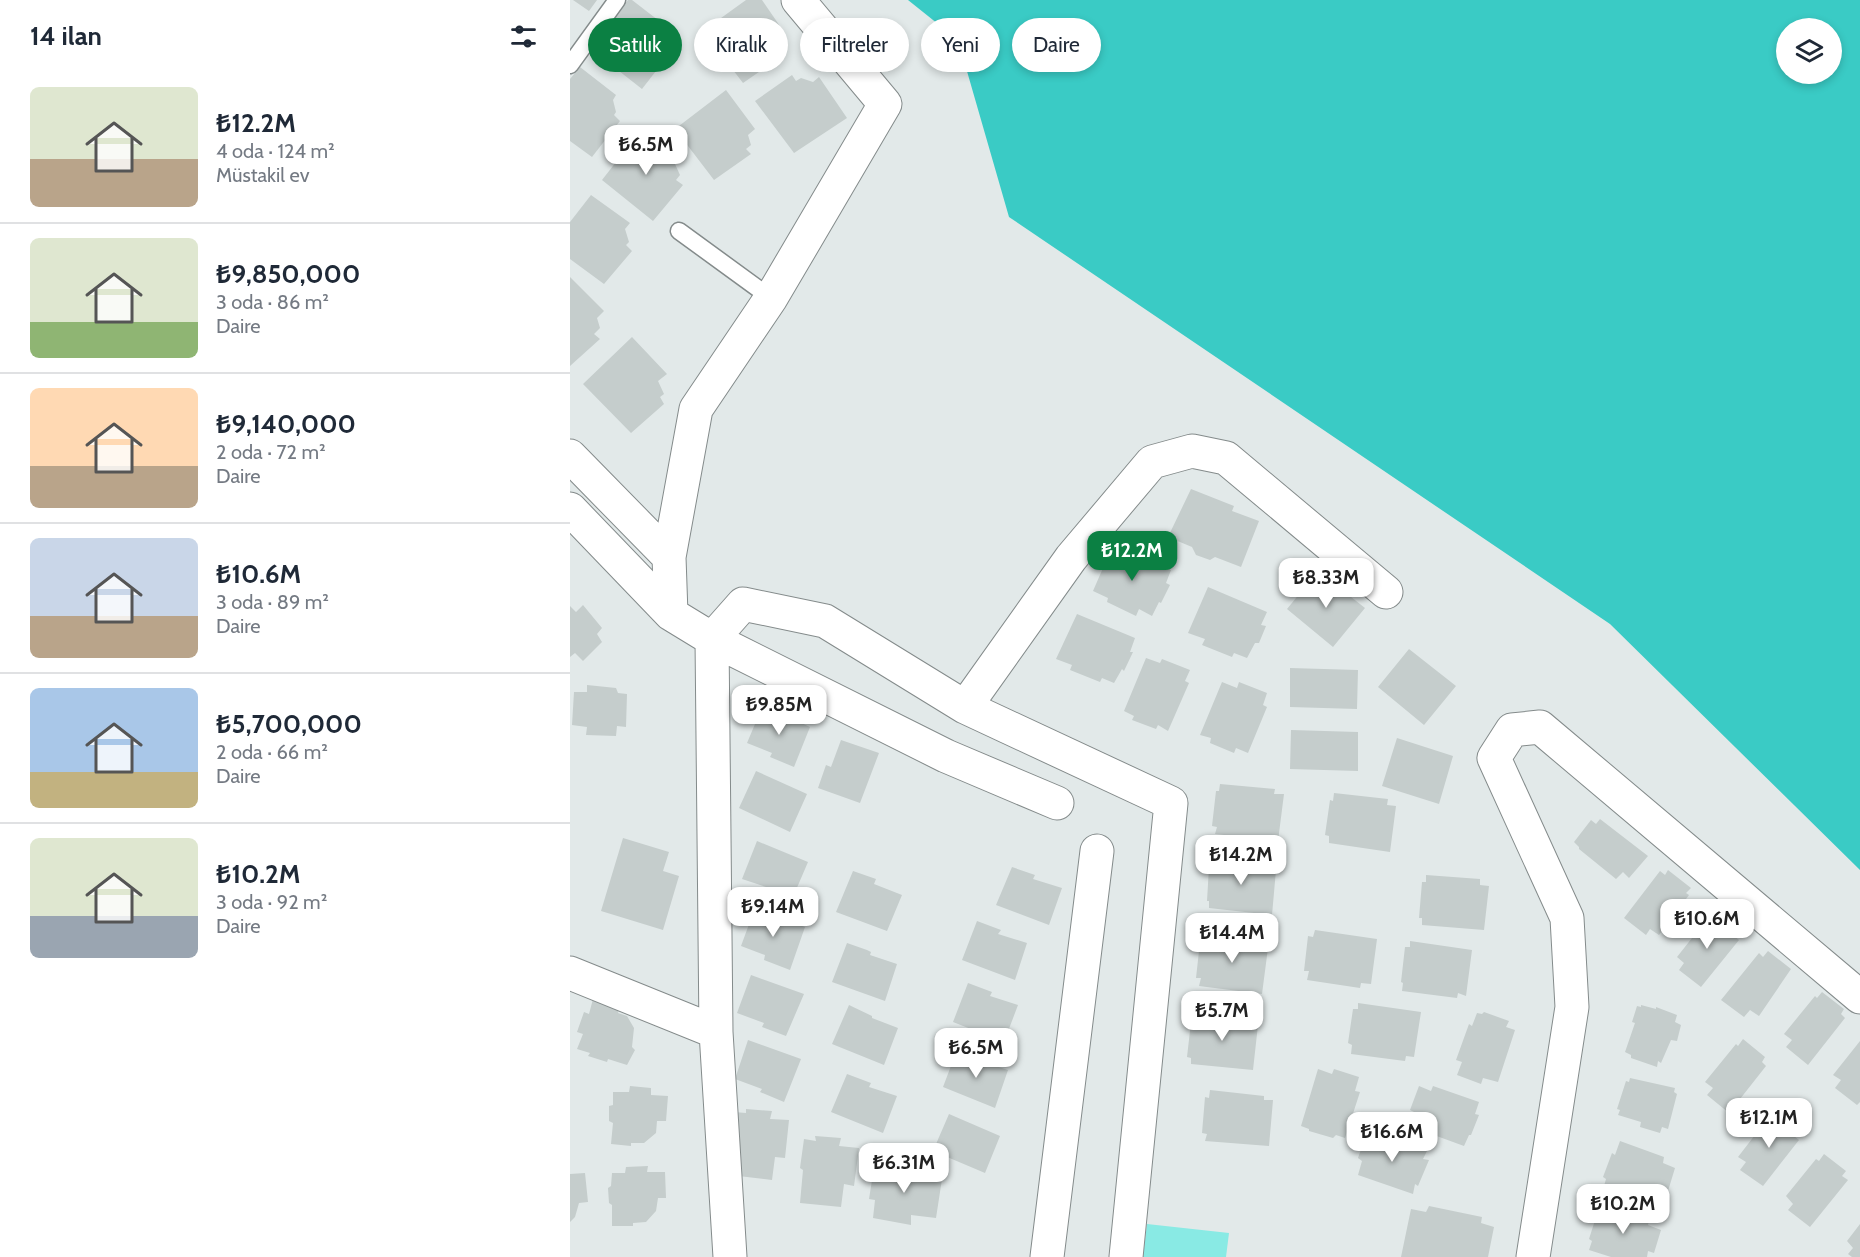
<!DOCTYPE html>
<html lang="tr">
<head>
<meta charset="utf-8">
<style>
	:root { --surface:#fff; --page:#f6f6f7; --text:#1f2937; --muted:#747a83; --line:#e0e1e3; --accent:#0b8043 }
	body { margin:0; font-family:Cabin,sans-serif; background:var(--page); color:var(--text); height:100vh; display:flex; flex-direction:column; font-size:22px; white-space:nowrap }
	* { box-sizing:border-box; margin:0 }
	p { font-size:20px; color:var(--muted) }
	.icon { flex:none; width:33px; height:33px; fill:none; stroke:currentColor; stroke-width:2; stroke-linecap:round; stroke-linejoin:round }
	.map { position:relative; flex:1; overflow:hidden }
	.sheet { display:flex; flex-direction:column; background:var(--surface); width:570px }
	.sheet>* { flex:none }
	.hud { position:absolute; left:18px; top:18px; width:570px; height:54px; display:flex; gap:12px }
	.tools { position:absolute; left:1206px; top:18px; display:grid; gap:12px }
	.tools a { display:grid; place-items:center; width:66px; height:66px; border-radius:50%; background:var(--surface); box-shadow:0 3px 9px #0003; font-size:30px }
	.price { position:absolute; translate:-50% -51px; padding:0 14px; border-radius:12px; background:#fff; color:#222; font-size:20px; line-height:39px; filter:drop-shadow(0 2px 3px #0008) }
	.price::after { content:''; position:absolute; left:50%; top:36px; width:18px; height:14px; margin-left:-9px; background:inherit; clip-path:polygon(0 0,100% 0,50% 100%) }
	.price.on { background:var(--accent); color:#fff }
	ul { padding:0; list-style:none }
	li { display:flex; align-items:center; gap:18px; height:150px; padding:0 30px }
	li+li { border-top:2px solid var(--line) }
	li span { display:grid; place-items:center; flex:none; width:168px; height:120px; border-radius:9px; color:#555 }
	li>.icon { margin-inline-start:auto }
	span .icon { width:72px; height:72px; fill:#fffc; stroke-width:1 }
	li b { font-size:26px }
	h2 { display:flex; justify-content:space-between; align-items:center; height:72px; padding:0 30px; font-size:26px }
	.chip { padding:0 21px; border-radius:27px; background:var(--surface); box-shadow:0 3px 9px #0003; font-size:21px; line-height:54px }
	.chip.on { background:var(--accent); color:#fff }
	main { display:flex; flex:1; min-height:0 }
	.map>svg:first-child { display:block }
	.green { fill:#89eae4 }
	.forest { fill:#3acbc5; fill-rule:evenodd }
	.building { fill:#c5cdcc }
	.lines { fill:none; stroke-linecap:round; stroke-linejoin:round }
	.lane-casing { stroke:#848b8b; stroke-width:19 }
	.street-casing { stroke:#848b8b; stroke-width:35 }
	.lane { stroke:#fff; stroke-width:16 }
	.street { stroke:#fff; stroke-width:33 }
</style>
</head>
<body>
<main>
<section class="sheet">
<h2>14 ilan<svg class="icon" aria-label="filters" viewBox="0 0 24 24"><path d="M4 7h16M4 17h16"/><circle cx="9" cy="7" r="2"/><circle cx="15" cy="17" r="2"/></svg></h2>
<ul>
<li><span style="background:linear-gradient(#dfe7d0 60%,#b9a48a 0)"><svg class="icon" aria-label="home" viewBox="0 0 24 24"><path d="M3 11l9-7 9 7M6 9v11h12V9"/></svg></span><div><b>₺12.2M</b><p>4 oda · 124 m²</p><p>Müstakil ev</p></div></li>
<li><span style="background:linear-gradient(#dfe7d0 70%,#8fb573 0)"><svg class="icon" aria-label="home" viewBox="0 0 24 24"><path d="M3 11l9-7 9 7M6 9v11h12V9"/></svg></span><div><b>₺9,850,000</b><p>3 oda · 86 m²</p><p>Daire</p></div></li>
<li><span style="background:linear-gradient(#ffd9b3 65%,#b9a48a 0)"><svg class="icon" aria-label="home" viewBox="0 0 24 24"><path d="M3 11l9-7 9 7M6 9v11h12V9"/></svg></span><div><b>₺9,140,000</b><p>2 oda · 72 m²</p><p>Daire</p></div></li>
<li><span style="background:linear-gradient(#c9d6e8 65%,#b9a48a 0)"><svg class="icon" aria-label="home" viewBox="0 0 24 24"><path d="M3 11l9-7 9 7M6 9v11h12V9"/></svg></span><div><b>₺10.6M</b><p>3 oda · 89 m²</p><p>Daire</p></div></li>
<li><span style="background:linear-gradient(#a9c7e8 70%,#c2b280 0)"><svg class="icon" aria-label="home" viewBox="0 0 24 24"><path d="M3 11l9-7 9 7M6 9v11h12V9"/></svg></span><div><b>₺5,700,000</b><p>2 oda · 66 m²</p><p>Daire</p></div></li>
<li><span style="background:linear-gradient(#dfe7d0 65%,#9aa5b1 0)"><svg class="icon" aria-label="home" viewBox="0 0 24 24"><path d="M3 11l9-7 9 7M6 9v11h12V9"/></svg></span><div><b>₺10.2M</b><p>3 oda · 92 m²</p><p>Daire</p></div></li>
</ul>
</section>
<div class="map">
<svg width="1290" height="1257" viewBox="0 0 1290 1257">
	<rect width="100%" height="100%" fill="#e2e9e9"/>
	<path class="green" d="M577 1224 659 1233 656 1257H573Z"/>
	<path class="forest" d="M338 0H1290V870L1040 624 439 217 388 40ZM1216 28H1262V74H1216Z"/>
	<path class="building" d="M3 0H27L19 11Z
		M58 0H62L97 27 94 32 97 44 95 48 100 53 72 89 21 49Z
		M176 0H192L214 32 208 36V50L205 52 209 58 173 83 133 31Z
		M10 67 46 95 43 100 46 112 44 115 50 121 22 157 0 141V79Z
		M222 75 226 81 231 78 243 82 249 77 277 118 224 153 185 101Z
		M156 90 185 129 178 135 181 145 176 149 181 154 144 180 105 129Z
		M71 130 109 158 105 164 110 175 106 180 113 185 83 221 32 180Z
		M21 195 60 223 55 229 59 242 56 245 62 251 34 284 0 259V222Z
		M0 277 34 311 27 318 30 328 24 334 30 339 0 366Z
		M62 337 97 374 88 381 94 394 90 397 94 404 61 433 13 384Z
		M621 489 664 506 662 511 689 521 671 567 645 557 640 560 626 555 622 547 598 537Z
		M543 545 601 570 596 583 600 585 591 603 589 602 582 616 569 609 566 616 537 602 538 598 523 591Z
		M748 571 795 608 763 647 717 609Z
		M638 587 697 612 691 625 696 626 689 643H685L677 658 664 653 662 657 632 645 635 639 618 633Z
		M13 605 32 628 27 634 32 642 13 661 5 653 0 657V606L6 612Z
		M507 614 565 638 560 652H563L554 671 552 669 544 683 532 678 530 682 500 670 502 665 486 659Z
		M839 649 886 686 854 725 808 687Z
		M576 658 590 663 592 659 620 670 615 681 619 683 598 731 588 725 586 729 562 720 564 716 554 711Z
		M720 668 788 670 787 709 720 707Z
		M652 682 667 688 669 682 697 693 693 705 697 707 678 753 666 748 664 753 640 743 641 738 630 735Z
		M17 685 46 688 48 693 57 694 56 727 47 726 46 736 16 735 17 727 2 725 4 692H17Z
		M193 705 240 727 224 767 200 757 202 753 177 743Z
		M721 730 788 732V771L720 769Z
		M827 738 883 756 869 804 812 786Z
		M271 740 309 753 290 803 248 788 256 765 261 767Z
		M186 771 237 794 220 832 169 808Z
		M650 784 705 789 704 794H714L708 841 645 834 647 827 642 826 646 791H649Z
		M764 793 818 799 817 805 826 806 820 852 759 843V836L755 835 760 800 763 801Z
		M1030 819 1078 856 1059 878 1053 872 1046 879 1009 849V847L1004 842 1021 820 1026 824Z
		M53 838 99 852 93 871 109 876 93 930 31 911Z
		M187 841 238 862 220 904 195 893 199 888 172 879Z
		M644 857 698 864 697 869 706 870 702 915 639 908V901H637L639 867 643 866Z
		M442 867 465 875 463 879 492 888 479 925 426 905Z
		M1098 870 1121 888 1116 893 1119 895 1089 935 1080 929 1076 935 1054 918 1090 871 1095 875Z
		M283 871 306 879 304 884 332 895 317 931 266 912Z
		M856 875 910 879V885L919 886 914 930 852 925V918H849L852 882H856Z
		M185 908 235 927 220 970 194 960 195 955 171 946Z
		M1145 914 1167 931 1164 936 1169 940 1131 987 1109 970 1114 963 1107 957 1137 919 1140 920Z
		M407 921 431 930 428 934 457 943 445 980 392 960Z
		M745 930 807 939 801 984 791 983 790 988 737 980 739 971H734L738 936 743 937Z
		M636 934 689 941 688 946 698 948 692 994 629 986 631 978H626L630 942 635 943Z
		M840 941 902 950 896 996 888 993 887 998 832 991 833 983 831 982 835 947H840Z
		M277 943 297 950 301 952 300 955 327 964 315 1001 262 982Z
		M1198 951 1221 969 1189 1016 1180 1010 1174 1017 1151 1000 1189 953 1193 957Z
		M181 975 234 994 216 1036 192 1027 194 1023 167 1013Z
		M398 983 422 992 420 996 448 1005 434 1042 383 1022Z
		M1252 992 1274 1009 1271 1014 1275 1018 1238 1065 1216 1047 1222 1040 1214 1034 1245 996 1247 998Z
		M23 999 50 1006 48 1013 57 1016 64 1028 62 1047 65 1050 57 1065 38 1059 37 1062 18 1056 20 1053 7 1049 13 1034 7 1032 14 1012 19 1014Z
		M788 1003 851 1012 844 1057 836 1056 835 1061 781 1054 782 1045 778 1043 783 1009H788Z
		M279 1005 302 1016V1018L328 1028 314 1065 262 1044Z
		M1071 1005 1086 1009V1007L1107 1015 1105 1022 1111 1025 1107 1041 1101 1040 1091 1063 1088 1061 1087 1067 1061 1058V1055L1055 1052 1065 1023 1062 1022 1067 1006 1071 1007Z
		M914 1012 939 1021 936 1027 945 1030 928 1082 913 1078 911 1084 887 1075 892 1062 886 1060 899 1024 902 1026 907 1013 912 1014Z
		M624 1014 680 1019 678 1024 688 1025 683 1070 621 1064V1058L617 1057 621 1022 623 1023Z
		M1173 1039 1195 1057 1192 1062 1196 1066 1159 1113 1137 1095 1143 1088 1135 1082 1166 1044 1168 1046Z
		M178 1040 231 1059 214 1102 190 1092 192 1089 165 1079Z
		M1290 1041V1102L1287 1105 1265 1088 1271 1080 1263 1075Z
		M387 1050 411 1058 410 1061 438 1070 425 1108 373 1087Z
		M748 1069 762 1074 764 1069 789 1077 785 1091 790 1092 775 1138 766 1135 763 1138 739 1131V1129L731 1126Z
		M277 1074 301 1083 299 1087 327 1096 313 1133 261 1112Z
		M1060 1078 1105 1088 1104 1092 1107 1094 1098 1129 1092 1127 1090 1133 1070 1127 1071 1122 1048 1115 1050 1110 1047 1109 1056 1081 1059 1082Z
		M60 1086 81 1088V1095L98 1096 96 1121H87L86 1133 74 1143H61V1146L41 1144 43 1123 39 1121V1106L43 1105V1092H59Z
		M849 1086 861 1091 863 1086 909 1102 905 1114 909 1115 901 1135H899L894 1146 842 1127 846 1113 840 1110Z
		M640 1090 694 1096V1100H703L699 1146 635 1141 637 1134 632 1133 635 1097 639 1098Z
		M176 1109 202 1111 200 1119 219 1120 215 1158 205 1157 202 1180 160 1175 164 1112 176 1113Z
		M1206 1112 1229 1130 1224 1136 1229 1140 1193 1186 1170 1170 1176 1162 1168 1157 1198 1118 1202 1119Z
		M379 1114 430 1136 415 1173 363 1151Z
		M811 1134 857 1151 853 1159 859 1160 848 1186 845 1184 843 1194 788 1175 792 1161 788 1158 796 1135 809 1139Z
		M245 1136 271 1138 269 1146 289 1148 284 1186 274 1184 271 1207 230 1203 233 1170 230 1168 234 1139 246 1141Z
		M1050 1141 1094 1157 1093 1163 1105 1168 1098 1191 1094 1189 1087 1206 1034 1186 1036 1179 1033 1177 1042 1153 1045 1155Z
		M1254 1154 1276 1171 1272 1176 1278 1180 1240 1227 1218 1210 1223 1204 1216 1196 1246 1159 1249 1161Z
		M310 1163 338 1168 372 1179 366 1218 341 1215V1225L303 1218 305 1200 299 1199 303 1174 307 1176Z
		M78 1166 77 1172H95L96 1198H88L86 1211 76 1222 63 1223V1226H42V1205L39 1203 38 1188 41 1186 42 1173H55L56 1167Z
		M15 1173 18 1202 9 1203 5 1217 0 1222V1174Z
		M1035 1204 1079 1221 1078 1225 1091 1230 1084 1253 1078 1251 1077 1257H1041L1019 1250 1022 1241 1019 1239 1026 1217 1030 1218Z
		M859 1206 912 1217 911 1223 924 1227 918 1257H831L841 1209 856 1212Z
		M1290 1224V1257H1282L1278 1254 1283 1248 1277 1241Z"/>
	<g class="lines">
		<defs>
			<path id="lane" d="M0 65 47 0
				M109 231 201 298"/>
			<path id="street" d="M0 456 99 557
				M0 509 101 614 142 639 376 756 487 803
				M101 614 99 557 126 409 201 298 315 104 228 0
				M395 707 501 558 582 462 622 451 656 458 816 592
				M0 973 146 1032
				M160 1257 146 1032 142 639 173 604 255 621 395 707 601 803 556 1257
				M477 1257 527 851
				M963 1257 1002 1007 997 918 924 758 942 730 970 727 1290 997"/>
		</defs>
		<use href="#lane" class="lane-casing"/>
		<use href="#street" class="street-casing"/>
		<use href="#lane" class="lane"/>
		<use href="#street" class="street"/>
	</g>
</svg>
<div class="tools">
<a><svg class="icon" aria-label="layers" viewBox="0 0 24 24"><path d="M12 4l9 5-9 5-9-5zM3 14l9 5 9-5"/></svg></a>
</div>
<b class="price" style="left:76px;top:176px">₺6.5M</b>
<b class="price on" style="left:562px;top:582px">₺12.2M</b>
<b class="price" style="left:756px;top:609px">₺8.33M</b>
<b class="price" style="left:209px;top:736px">₺9.85M</b>
<b class="price" style="left:671px;top:886px">₺14.2M</b>
<b class="price" style="left:203px;top:938px">₺9.14M</b>
<b class="price" style="left:1137px;top:950px">₺10.6M</b>
<b class="price" style="left:662px;top:964px">₺14.4M</b>
<b class="price" style="left:652px;top:1042px">₺5.7M</b>
<b class="price" style="left:406px;top:1079px">₺6.5M</b>
<b class="price" style="left:1199px;top:1149px">₺12.1M</b>
<b class="price" style="left:822px;top:1163px">₺16.6M</b>
<b class="price" style="left:334px;top:1194px">₺6.31M</b>
<b class="price" style="left:1053px;top:1235px">₺10.2M</b>
<div class="hud">
<a class="chip on">Satılık</a>
<a class="chip">Kiralık</a>
<a class="chip">Filtreler</a>
<a class="chip">Yeni</a>
<a class="chip">Daire</a>
</div>
</div>
</main>
</body>
</html>
